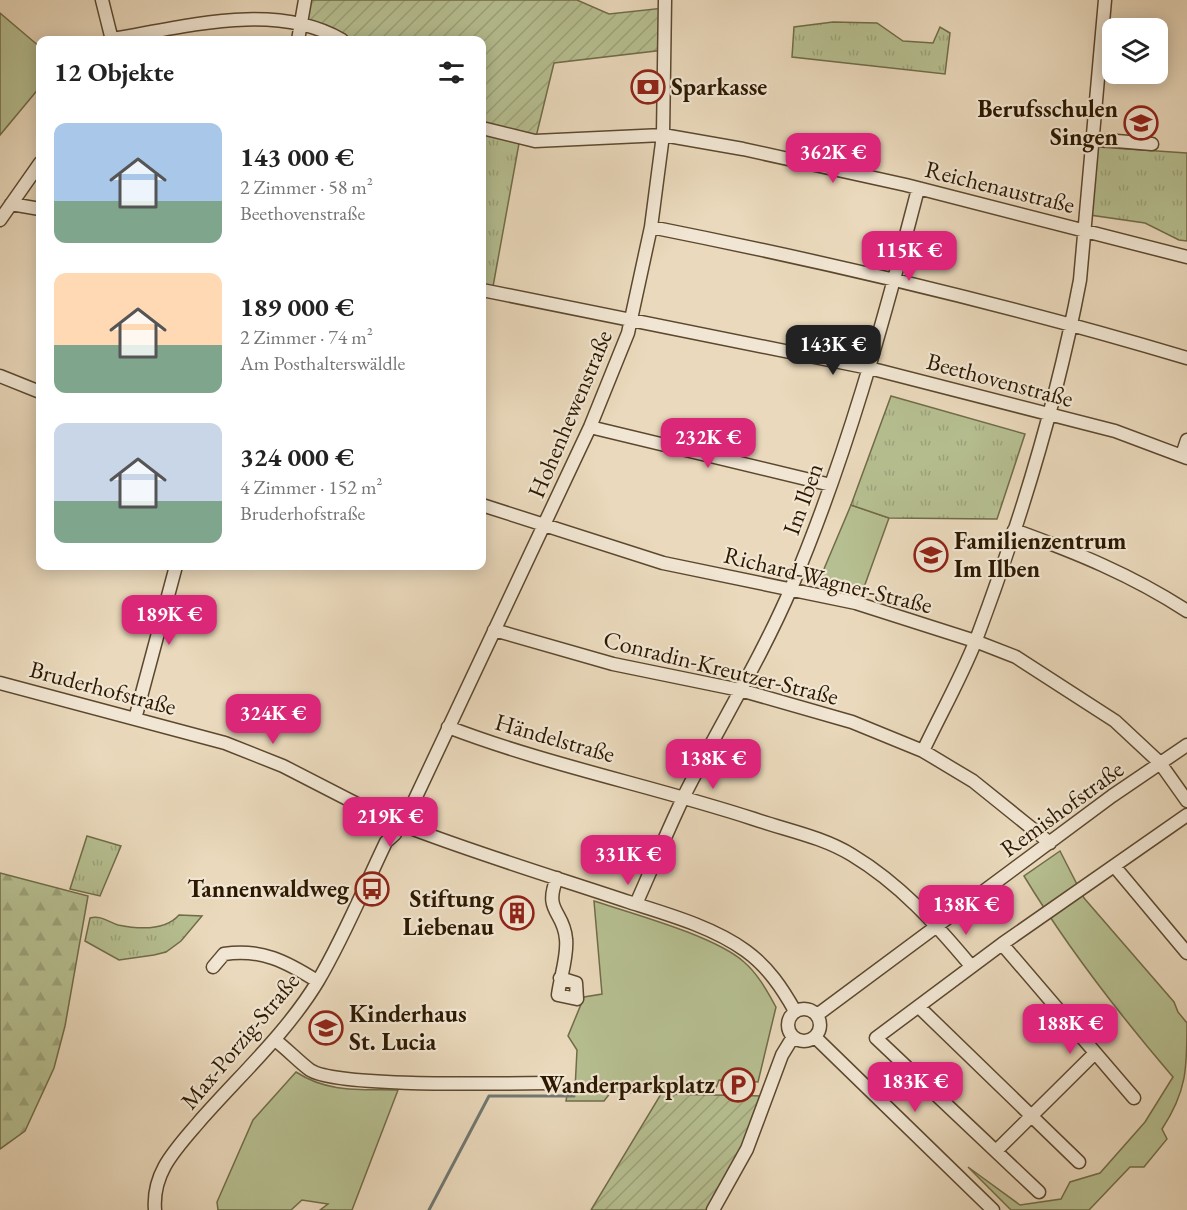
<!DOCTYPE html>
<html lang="de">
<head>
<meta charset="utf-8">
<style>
	:root { --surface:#fff; --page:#f6f6f6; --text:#222; --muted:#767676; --accent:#db2777 }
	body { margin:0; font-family:"EB Garamond",serif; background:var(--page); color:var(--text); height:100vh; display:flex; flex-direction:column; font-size:22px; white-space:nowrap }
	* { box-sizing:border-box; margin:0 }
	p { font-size:20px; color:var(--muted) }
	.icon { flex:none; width:33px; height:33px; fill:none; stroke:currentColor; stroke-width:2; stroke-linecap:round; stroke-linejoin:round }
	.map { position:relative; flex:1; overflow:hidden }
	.details { position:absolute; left:36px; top:36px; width:450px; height:534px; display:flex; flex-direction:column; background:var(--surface); border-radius:12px; box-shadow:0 3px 15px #0003 }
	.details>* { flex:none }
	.buttons { position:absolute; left:1102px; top:18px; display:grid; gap:12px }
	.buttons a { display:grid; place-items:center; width:66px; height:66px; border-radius:12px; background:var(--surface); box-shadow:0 3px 15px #0003; font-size:30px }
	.price { position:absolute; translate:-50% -51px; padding:0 14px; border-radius:12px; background:var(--accent); color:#fff; font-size:20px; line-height:39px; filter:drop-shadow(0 2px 3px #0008) }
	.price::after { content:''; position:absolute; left:50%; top:36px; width:18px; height:14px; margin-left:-9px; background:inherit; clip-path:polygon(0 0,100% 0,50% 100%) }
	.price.active { background:#222; color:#fff }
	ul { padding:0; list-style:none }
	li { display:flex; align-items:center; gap:18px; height:150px; padding:0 18px }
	li span { display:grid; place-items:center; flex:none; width:168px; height:120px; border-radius:12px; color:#555 }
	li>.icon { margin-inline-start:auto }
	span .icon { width:72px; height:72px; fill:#fffc; stroke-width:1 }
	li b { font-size:26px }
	h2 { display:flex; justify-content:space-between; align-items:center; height:72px; padding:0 18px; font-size:26px }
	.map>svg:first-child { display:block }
	.grass { fill:#b6bf91; stroke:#716c48; stroke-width:1.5 }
	.forest { fill:url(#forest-firs); stroke:#716c48; stroke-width:1.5 }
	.park { fill:url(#park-tufts); stroke:#716c48; stroke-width:1.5 }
	.garden { fill:url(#garden-furrows); stroke:#716c48; stroke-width:1.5 }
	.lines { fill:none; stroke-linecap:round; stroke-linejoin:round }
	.stream { stroke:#707770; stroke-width:3 }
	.minor-casing { stroke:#5c482f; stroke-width:15 }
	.minor { stroke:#f1e6d3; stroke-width:12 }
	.labels { text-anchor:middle; stroke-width:4.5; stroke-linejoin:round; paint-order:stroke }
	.poi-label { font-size:24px; font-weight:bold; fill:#2c1800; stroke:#f1e6d3; text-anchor:end }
	.street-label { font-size:24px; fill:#2c1800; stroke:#f1e6d3 }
</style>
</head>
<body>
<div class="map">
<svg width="1187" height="1210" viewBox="0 0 1187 1210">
	<defs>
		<pattern id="forest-firs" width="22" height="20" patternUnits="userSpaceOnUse" patternTransform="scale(1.5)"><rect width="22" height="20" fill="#b6bf91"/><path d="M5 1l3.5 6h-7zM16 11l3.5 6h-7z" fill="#9da37b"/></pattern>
		<pattern id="park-tufts" width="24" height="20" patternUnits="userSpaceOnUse" patternTransform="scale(1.5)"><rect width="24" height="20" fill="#b6bf91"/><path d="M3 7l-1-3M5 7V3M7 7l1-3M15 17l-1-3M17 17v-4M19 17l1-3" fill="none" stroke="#9da37b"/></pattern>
		<pattern id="garden-furrows" width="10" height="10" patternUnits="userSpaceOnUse" patternTransform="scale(1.5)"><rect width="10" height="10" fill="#b6bf91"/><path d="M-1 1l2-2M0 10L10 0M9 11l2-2" fill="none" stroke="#9da37b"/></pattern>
	</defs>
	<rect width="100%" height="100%" fill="#ead9bc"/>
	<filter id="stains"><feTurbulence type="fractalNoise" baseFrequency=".00333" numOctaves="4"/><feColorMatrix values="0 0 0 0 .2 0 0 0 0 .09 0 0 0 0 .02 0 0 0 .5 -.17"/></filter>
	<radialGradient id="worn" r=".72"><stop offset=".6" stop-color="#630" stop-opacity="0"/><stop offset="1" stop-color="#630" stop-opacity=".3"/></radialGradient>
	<path class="grass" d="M0 13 40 47V87L0 135Z
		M851 505 889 518 863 590 821 576Z
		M1060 851 1084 898 1174 1002 1178 1012 1187 1023C1187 1068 1187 1091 1162 1129L1167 1139 1144 1167H1130L1089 1210H1011L968 1167 1020 1205 1061 1199 1070 1182 1100 1173 1145 1122 1173 1077C1119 1014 1067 947 1024 876Z
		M594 901C633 914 715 936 744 962 758 974 767 991 776 1007L758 1082 719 1080 713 1096 611 1092 604 1101H566L568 1089H575L577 1050 568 1036 584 997 602 994Z
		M296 1072C328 1093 360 1089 398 1090L352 1210H320L328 1204 302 1200 291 1210H218L217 1202 253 1120Z"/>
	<path class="forest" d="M0 873 88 896 65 1026 54 1068 25 1131 0 1149Z"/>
	<path class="park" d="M833 22 877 23 903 41 933 43 940 27 950 33 945 74 792 57 794 27Z
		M482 128 520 138 492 292 482 290Z
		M1098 147 1187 153V241L1179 240 1145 223 1090 215Z
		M891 396 1025 434 997 519 889 518 851 505Z
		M87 836 121 846 100 896 70 889Z
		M179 915 202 916 181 941 166 952 154 955 119 960 85 941 90 918C101 915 108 922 118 925 138 929 165 931 179 915Z"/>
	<path class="garden" d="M305 0H577L609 14 664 8V50L554 63 535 141 482 128V40H342L301 25Z
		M661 1094 767 1096 713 1210H591Z"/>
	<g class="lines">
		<path class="stream" d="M429 1210 489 1096H574"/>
		<defs>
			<path id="minor" d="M102 0 112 40
				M113 39C184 27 275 1 342 40
				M298 40 305 0
				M482 128 535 141 663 135 743 149 906 185 1187 257
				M1093 139 1152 144
				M11 204 40 209
				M0 220 40 163
				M651 227C832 263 1010 305 1187 358
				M482 290 869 368 1115 431 1187 458
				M0 376 40 392
				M590 427 831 485
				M1182 455 1187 440
				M482 505 663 563 856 603 975 641 1016 657 1115 721 1160 763 1187 801
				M1014 530C1075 552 1132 575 1187 611
				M494 630 613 664 740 690 852 722 923 751 973 781 1050 843
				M0 683 225 743 283 766 392 822
				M135 719 176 566
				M448 727C547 765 653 786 754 819 786 830 823 837 852 855 900 884 936 924 971 966
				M923 751C940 715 961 678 976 640 1020 523 1057 402 1080 280L1105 0
				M407 816 590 427 628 333 651 227 663 135 665 0
				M413 829C484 856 557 878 629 902 667 914 713 927 746 951 768 967 782 988 795 1011
				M1115 867 1187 953
				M557 878C543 912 564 911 566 939 568 956 560 978 558 995L577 999 576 983 560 978
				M636 904C652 868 667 832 684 796 719 726 761 659 792 586 846 458 883 324 918 189
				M1002 944 1134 1098
				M213 967 224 954C261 948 287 962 317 981
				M920 1008 1079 1162
				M788 1025a16 16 0 1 1 32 0a16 16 0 1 1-32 0Z
				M817 1015 1112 796 1187 745
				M815 1037 993 1210
				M275 1040C287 1049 298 1061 310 1070 338 1088 511 1083 553 1083
				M996 1151 1095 1053
				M1039 1192 876 1038 1002 944 1187 815
				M155 1210C152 1173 175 1150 198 1123 238 1077 286 1034 318 981 344 937 364 888 386 842L395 834
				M713 1210 747 1149 782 1055 793 1037"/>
		</defs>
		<use href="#minor" class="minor-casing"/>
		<use href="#minor" class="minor"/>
	</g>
	<defs>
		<symbol id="bank-ring" viewBox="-11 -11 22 22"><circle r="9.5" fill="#f1e6d3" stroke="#8f2418" stroke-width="1.5"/><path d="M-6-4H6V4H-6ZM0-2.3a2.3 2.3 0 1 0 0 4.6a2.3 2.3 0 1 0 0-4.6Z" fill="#8f2418"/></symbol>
		<symbol id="school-ring" viewBox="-11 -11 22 22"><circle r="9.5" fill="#f1e6d3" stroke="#8f2418" stroke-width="1.5"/><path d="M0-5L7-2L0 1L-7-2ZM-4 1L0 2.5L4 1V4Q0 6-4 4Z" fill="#8f2418"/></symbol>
		<symbol id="bus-ring" viewBox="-11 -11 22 22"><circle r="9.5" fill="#f1e6d3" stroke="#8f2418" stroke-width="1.5"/><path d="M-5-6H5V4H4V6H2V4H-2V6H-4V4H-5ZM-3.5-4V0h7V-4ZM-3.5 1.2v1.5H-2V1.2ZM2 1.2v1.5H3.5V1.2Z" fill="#8f2418"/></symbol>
		<symbol id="building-ring" viewBox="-11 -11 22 22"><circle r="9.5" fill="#f1e6d3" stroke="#8f2418" stroke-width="1.5"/><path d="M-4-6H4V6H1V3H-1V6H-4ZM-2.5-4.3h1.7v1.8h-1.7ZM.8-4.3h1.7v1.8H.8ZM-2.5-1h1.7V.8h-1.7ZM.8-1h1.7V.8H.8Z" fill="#8f2418"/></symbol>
		<symbol id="parking-ring" viewBox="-11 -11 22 22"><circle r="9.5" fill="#f1e6d3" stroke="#8f2418" stroke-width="1.5"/><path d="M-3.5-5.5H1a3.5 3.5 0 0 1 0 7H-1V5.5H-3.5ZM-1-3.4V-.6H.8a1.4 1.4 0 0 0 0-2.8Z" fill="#8f2418"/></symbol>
	</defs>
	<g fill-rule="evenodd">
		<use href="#bank-ring" x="629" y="68" width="38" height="38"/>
		<use href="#school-ring" x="1122" y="104" width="38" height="38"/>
		<use href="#school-ring" x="912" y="536" width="38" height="38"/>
		<use href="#bus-ring" x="353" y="870" width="38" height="38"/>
		<use href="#building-ring" x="498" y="894" width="38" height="38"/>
		<use href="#school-ring" x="307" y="1009" width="38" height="38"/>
		<use href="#parking-ring" x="719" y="1066" width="38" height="38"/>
	</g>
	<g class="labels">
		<g class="poi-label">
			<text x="671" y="95" text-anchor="start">Sparkasse</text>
			<text x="1118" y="117">Berufsschulen<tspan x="1118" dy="28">Singen</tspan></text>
			<text x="954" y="549" text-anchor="start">Familienzentrum<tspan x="954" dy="28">Im Ilben</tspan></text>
			<text x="349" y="897">Tannenwaldweg</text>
			<text x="494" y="907">Stiftung<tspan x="494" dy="28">Liebenau</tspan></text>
			<text x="349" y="1022" text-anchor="start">Kinderhaus<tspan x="349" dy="28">St. Lucia</tspan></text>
			<text x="715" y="1093">Wanderparkplatz</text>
		</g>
		<g class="street-label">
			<text transform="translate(1000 187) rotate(14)" y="8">Reichenaustraße</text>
			<text transform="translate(1000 380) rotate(15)" y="8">Beethovenstraße</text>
			<text transform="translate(570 414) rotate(-67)" y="8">Hohenhewenstraße</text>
			<text transform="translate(803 499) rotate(-70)" y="8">Im Iben</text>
			<text transform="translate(828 580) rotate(14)" y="8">Richard-Wagner-Straße</text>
			<text transform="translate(721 668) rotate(14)" y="8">Conradin-Kreutzer-Straße</text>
			<text transform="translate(103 688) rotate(15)" y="8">Bruderhofstraße</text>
			<text transform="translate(555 738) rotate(16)" y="8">Händelstraße</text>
			<text transform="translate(1062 809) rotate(-36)" y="8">Remishofstraße</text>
			<text transform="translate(240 1041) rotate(-50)" y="8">Max-Porzig-Straße</text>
		</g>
	</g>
	<rect width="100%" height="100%" filter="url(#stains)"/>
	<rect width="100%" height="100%" fill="url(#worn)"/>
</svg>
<div class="buttons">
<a><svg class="icon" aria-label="layers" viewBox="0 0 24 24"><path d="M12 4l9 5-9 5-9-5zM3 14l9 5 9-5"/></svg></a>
</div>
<b class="price" style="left:833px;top:184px">362K €</b>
<b class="price" style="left:909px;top:282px">115K €</b>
<b class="price active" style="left:833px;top:376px">143K €</b>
<b class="price" style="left:708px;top:469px">232K €</b>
<b class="price" style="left:169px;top:646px">189K €</b>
<b class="price" style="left:273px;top:745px">324K €</b>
<b class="price" style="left:713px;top:790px">138K €</b>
<b class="price" style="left:390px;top:848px">219K €</b>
<b class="price" style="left:628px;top:886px">331K €</b>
<b class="price" style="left:966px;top:936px">138K €</b>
<b class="price" style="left:1070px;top:1055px">188K €</b>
<b class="price" style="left:915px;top:1113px">183K €</b>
<section class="details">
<h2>12 Objekte<svg class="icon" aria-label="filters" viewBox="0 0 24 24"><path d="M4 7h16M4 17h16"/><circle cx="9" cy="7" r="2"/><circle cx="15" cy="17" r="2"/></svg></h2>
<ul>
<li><span style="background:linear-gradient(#a9c7e8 65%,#7fa58c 0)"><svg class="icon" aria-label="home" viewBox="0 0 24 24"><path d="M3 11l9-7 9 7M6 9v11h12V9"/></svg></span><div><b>143 000 €</b><p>2 Zimmer · 58 m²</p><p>Beethovenstraße</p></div></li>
<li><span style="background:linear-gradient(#ffd9b3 60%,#7fa58c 0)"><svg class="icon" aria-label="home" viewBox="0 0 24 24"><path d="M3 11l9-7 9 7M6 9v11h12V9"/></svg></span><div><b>189 000 €</b><p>2 Zimmer · 74 m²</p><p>Am Posthalterswäldle</p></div></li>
<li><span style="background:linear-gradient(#c9d6e8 65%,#7fa58c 0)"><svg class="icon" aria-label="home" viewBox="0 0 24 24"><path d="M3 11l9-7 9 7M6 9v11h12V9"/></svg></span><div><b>324 000 €</b><p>4 Zimmer · 152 m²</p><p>Bruderhofstraße</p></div></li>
</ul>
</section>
</div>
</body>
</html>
